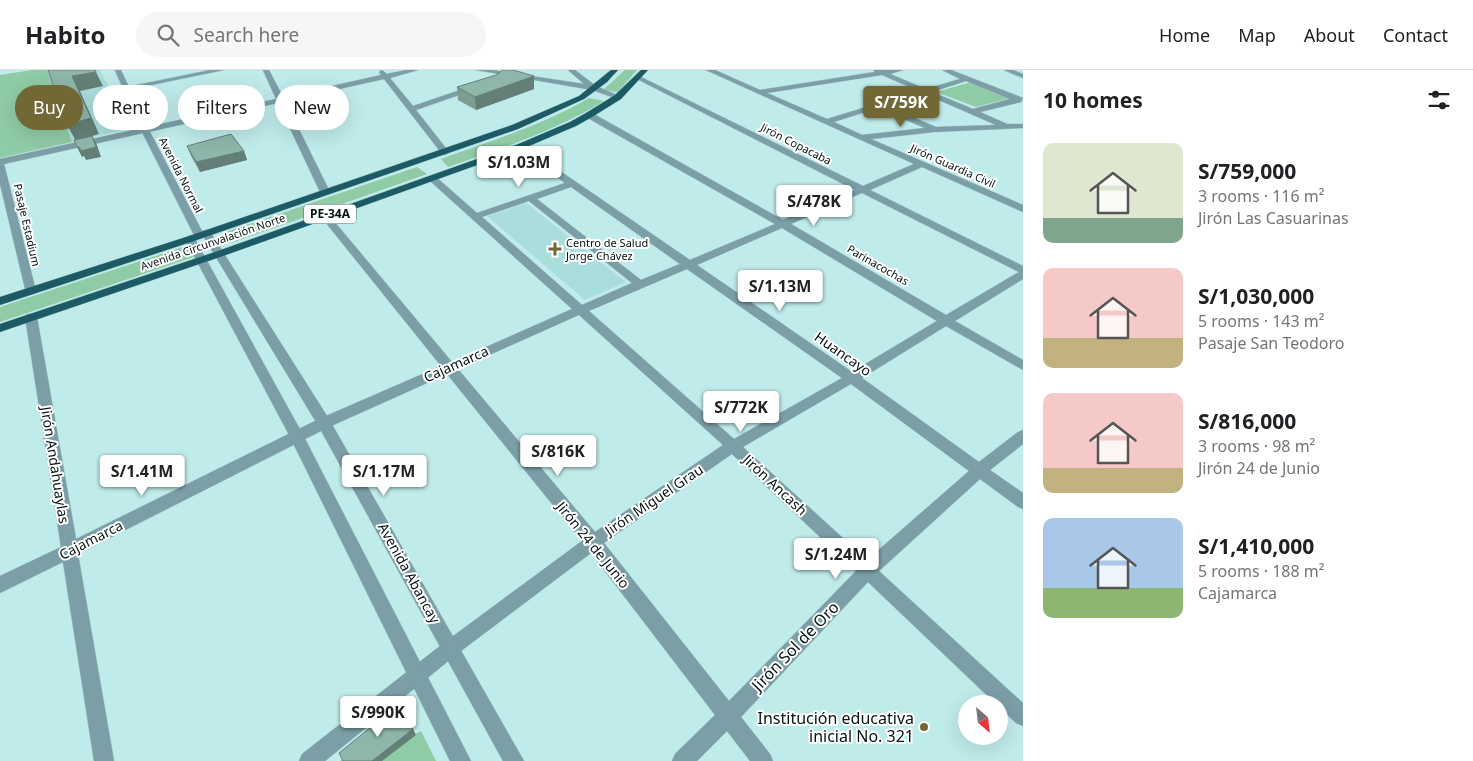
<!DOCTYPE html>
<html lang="en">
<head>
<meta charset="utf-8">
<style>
	:root { --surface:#fff; --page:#f6f6f6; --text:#202124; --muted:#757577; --line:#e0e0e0; --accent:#716835 }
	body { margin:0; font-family:"Noto Sans",sans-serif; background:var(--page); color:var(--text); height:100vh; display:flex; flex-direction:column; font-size:19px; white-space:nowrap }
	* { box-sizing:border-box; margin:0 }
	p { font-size:16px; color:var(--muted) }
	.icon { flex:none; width:28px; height:28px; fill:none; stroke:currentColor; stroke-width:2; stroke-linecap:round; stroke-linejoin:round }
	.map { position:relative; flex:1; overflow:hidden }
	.drawer { display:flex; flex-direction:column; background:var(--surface); width:450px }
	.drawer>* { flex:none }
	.guide { position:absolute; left:15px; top:15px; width:475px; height:45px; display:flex; gap:10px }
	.needle { width:32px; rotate:152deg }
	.fabs { position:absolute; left:958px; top:625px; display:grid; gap:10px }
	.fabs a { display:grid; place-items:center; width:50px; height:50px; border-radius:50%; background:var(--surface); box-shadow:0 5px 20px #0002; font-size:25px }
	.price { position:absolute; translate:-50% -42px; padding:0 11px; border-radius:5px; background:#fff; color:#222; font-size:16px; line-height:32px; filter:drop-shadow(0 1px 2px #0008) }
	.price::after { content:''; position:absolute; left:50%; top:30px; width:15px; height:11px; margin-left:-8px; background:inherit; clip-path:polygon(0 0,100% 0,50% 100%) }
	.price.selected { background:var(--accent); color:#fff }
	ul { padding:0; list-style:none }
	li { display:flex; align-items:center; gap:15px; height:125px; padding:0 20px }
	li span { display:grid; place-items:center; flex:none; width:140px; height:100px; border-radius:10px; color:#555 }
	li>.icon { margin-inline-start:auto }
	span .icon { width:60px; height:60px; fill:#fffc; stroke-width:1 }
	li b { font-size:21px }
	h2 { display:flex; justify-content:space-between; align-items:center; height:60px; padding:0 20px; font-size:21px }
	.pill { padding:0 18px; border-radius:22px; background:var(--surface); box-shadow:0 5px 20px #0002; font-size:18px; line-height:45px }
	.pill.selected { background:var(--accent); color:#fff }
	header { display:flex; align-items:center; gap:30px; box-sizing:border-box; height:70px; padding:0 25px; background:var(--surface); border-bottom:1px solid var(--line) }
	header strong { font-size:24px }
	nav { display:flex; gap:28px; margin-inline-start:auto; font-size:18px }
	.search { width:350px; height:45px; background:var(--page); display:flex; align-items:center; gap:12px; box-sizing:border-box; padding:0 18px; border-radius:28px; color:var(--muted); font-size:19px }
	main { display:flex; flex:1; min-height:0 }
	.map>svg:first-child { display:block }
	.built { fill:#aadedd }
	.green { fill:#8fcba5 }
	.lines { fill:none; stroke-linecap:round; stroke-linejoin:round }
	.minor-casing { stroke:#a1c8c8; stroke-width:1 }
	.tertiary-casing { stroke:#a1c8c8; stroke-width:1 }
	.trunk-casing { stroke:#a1c8c8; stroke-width:1 }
	.minor { fill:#7c9ea7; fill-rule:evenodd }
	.tertiary { fill:#7c9ea7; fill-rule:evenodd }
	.trunk { fill:#1c5a66; fill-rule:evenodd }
	.wall { fill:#7b9d92 }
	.shaded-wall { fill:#647f77 }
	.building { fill:#8fb6aa; stroke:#647f77 }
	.poi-dot { fill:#716835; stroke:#fff; stroke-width:2 }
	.labels { text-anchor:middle; stroke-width:4; stroke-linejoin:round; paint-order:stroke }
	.far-street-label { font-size:11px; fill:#041313; stroke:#fff }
	.far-poi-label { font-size:11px; fill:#041313; stroke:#fff; text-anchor:start }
	.shield { fill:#fff; stroke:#4f5a5a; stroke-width:1 }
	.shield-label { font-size:12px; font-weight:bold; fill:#041313 }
	.street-label { font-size:14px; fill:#041313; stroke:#fff }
	.near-street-label { font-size:16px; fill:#041313; stroke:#fff }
	.near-poi-label { font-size:16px; fill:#041313; stroke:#fff; text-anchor:end }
</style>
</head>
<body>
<header>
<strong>Habito</strong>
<div class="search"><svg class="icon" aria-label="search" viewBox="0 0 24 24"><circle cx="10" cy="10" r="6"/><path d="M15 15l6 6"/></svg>Search here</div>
<nav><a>Home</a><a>Map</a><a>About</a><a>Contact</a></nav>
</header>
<main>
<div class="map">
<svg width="1023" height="691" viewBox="0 0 1023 691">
	<rect width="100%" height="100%" fill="#bfebea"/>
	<path class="built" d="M47 0H100L131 58 72 72Z
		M526 133 626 212 585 230 487 146Z"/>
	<path class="green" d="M32 0H47L72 72 0 88V5Z
		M625 0H637L618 22 603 20Z
		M972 12 1011 28 976 37 936 22Z
		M589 28 604 31C555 61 502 78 448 97L441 89C491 71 543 55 589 28Z
		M417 97 427 104 231 173 223 163Z
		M186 176 194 187 0 252V237Z
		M402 641 415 664 421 661 436 691H340Z"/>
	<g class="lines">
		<defs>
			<path id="minor" d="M210 0H224L127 20 123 18Z
				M263 0H269L283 27 381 5 379 2 382 0 387 4 406 0H418L390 8 413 36 472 16 479 18 416 40 449 82 445 85 442 84 384 9 285 31 330 122 325 125 320 122 278 33 4 94 36 221 30 224 26 223 0 114V89L276 29Z
				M476 0H492L584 14 568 0H575L596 16 622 27 618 29 592 20Z
				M706 0H715L760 20 875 2 873 0H903L890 4 926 19 960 9 942 0H951L1023 28 1021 32 980 42 1007 54H1023V58L934 62 871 69 1023 135V142L922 97 870 120 1023 196V209L955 251 1023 290V300L946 256 862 308 979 392 1018 362 1023 360V374L990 400 1023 423V439L1018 437 980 409 879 501 1023 633V656L1016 653 999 637V634H996L868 512 741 647 770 684 773 691H750L727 661 697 691H672L675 684 715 645 591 483 457 584 325 691H299L302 684 445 572 582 471 447 304 329 357 78 484 114 691H94L63 492 0 523V506L61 477 25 247 27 244H35L37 247 76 469 319 349 441 296 322 148V144H328L452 292 572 239 430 111V107H436L477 143 565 113 515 77 522 75 690 190 775 154 586 47V43H592L783 150 855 120 637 9V7H641L863 116 914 94ZM882 5 919 21 827 49 767 23ZM966 11 1010 29 973 39 932 22ZM925 24 996 55 936 57 886 36ZM878 38 925 58 862 65 834 52ZM571 117 680 194 641 210 537 129ZM862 123 1019 202 946 245 791 154ZM529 131 632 213 582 235 482 147ZM782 158 937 251 852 302 697 195ZM687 199 842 308 734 369 589 241ZM579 245 723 375 595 462 458 299ZM851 314 969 401 867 490 743 377ZM732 384 856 501 729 631 604 473Z
				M1004 0H1013L1023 4V8Z"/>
			<path id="tertiary" d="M115 0H121L149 60 202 161 206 160 211 163 329 349 524 691H503L319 357 203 166 199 168 194 165 141 60Z
				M190 166 195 169 302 363 471 691H450L288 363 185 169Z"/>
			<path id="trunk" d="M611 0H618L607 12 584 29 518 59 194 171 0 235V227L186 167 512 55 579 26Z
				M641 0H648L621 29 592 47 576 56 522 79 223 186 0 262V254L215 182 516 75 570 52 586 43 615 25Z"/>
		</defs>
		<use href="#minor" class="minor-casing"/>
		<use href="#tertiary" class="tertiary-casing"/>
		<use href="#trunk" class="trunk-casing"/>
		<use href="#minor" class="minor"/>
		<use href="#tertiary" class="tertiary"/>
		<use href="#trunk" class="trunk"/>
	</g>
	<path class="wall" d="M457 17 534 19 476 40 458 30Z
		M187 76 244 81 247 90 200 102 191 86Z"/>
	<path class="shaded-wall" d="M96 2 103 16 80 21 99 64 76 71 67 55 72 6Z
		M534 6V19L476 40 475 27Z
		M92 66 97 75 101 87 86 90 84 86 82 87 77 77Z
		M244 81 247 90 200 102 196 92Z
		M413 659 416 665 382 691H372Z"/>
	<path class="building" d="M48 0H95L96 2 72 6 91 48 67 55Z
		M503 0H513L534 6 475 27 457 17 496 5Z
		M231 64 244 81 196 92 187 76Z
		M92 66 96 77 81 81 79 77H77L74 70Z
		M398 635 413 659 372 691H343L339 683Z"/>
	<g class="poi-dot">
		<path d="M552.5 171.5h5v5h5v5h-5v5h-5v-5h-5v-5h5z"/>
		<circle cx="924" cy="657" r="5"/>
	</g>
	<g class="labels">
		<g class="far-street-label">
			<text transform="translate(796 74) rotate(27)" y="4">Jirón Copacaba</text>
			<text transform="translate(953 96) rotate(24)" y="4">Jirón Guardia Civil</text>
			<text transform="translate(181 105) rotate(63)" y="4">Avenida Normal</text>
			<text transform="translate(27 155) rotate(77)" y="4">Pasaje Estadium</text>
			<text transform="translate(213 172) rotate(-19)" y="4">Avenida Circunvalación Norte</text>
			<text transform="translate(878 195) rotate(30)" y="4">Parinacochas</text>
		</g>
		<g class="far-poi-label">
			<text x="566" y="177">Centro de Salud<tspan x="566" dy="13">Jorge Chávez</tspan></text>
		</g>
		<rect class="shield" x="304" y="134.5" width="52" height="19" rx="4"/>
		<g class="shield-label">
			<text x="330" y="148">PE-34A</text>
		</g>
		<g class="street-label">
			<text transform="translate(843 284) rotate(35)" y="5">Huancayo</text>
			<text transform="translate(456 294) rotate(-24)" y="5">Cajamarca</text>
			<text transform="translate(55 395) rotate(81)" y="5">Jirón Andahuaylas</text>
			<text transform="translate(775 415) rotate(43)" y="5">Jirón Ancash</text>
			<text transform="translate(654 430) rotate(-34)" y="5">Jirón Miguel Grau</text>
			<text transform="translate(91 470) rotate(-27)" y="5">Cajamarca</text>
			<text transform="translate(593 475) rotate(51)" y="5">Jirón 24 de Junio</text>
			<text transform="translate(409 503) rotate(61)" y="5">Avenida Abancay</text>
		</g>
		<g class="near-street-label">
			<text transform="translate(795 576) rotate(-46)" y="6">Jirón Sol de Oro</text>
		</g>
		<g class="near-poi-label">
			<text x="914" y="654">Institución educativa<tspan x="914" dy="18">inicial No. 321</tspan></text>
		</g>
	</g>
</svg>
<div class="fabs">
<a><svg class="needle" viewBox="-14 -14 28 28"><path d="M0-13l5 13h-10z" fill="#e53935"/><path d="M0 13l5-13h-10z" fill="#757577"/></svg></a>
</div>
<b class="price selected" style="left:901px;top:58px">S/759K</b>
<b class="price" style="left:519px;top:118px">S/1.03M</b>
<b class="price" style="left:814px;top:157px">S/478K</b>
<b class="price" style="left:780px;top:242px">S/1.13M</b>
<b class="price" style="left:741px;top:363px">S/772K</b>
<b class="price" style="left:558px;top:407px">S/816K</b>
<b class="price" style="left:142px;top:427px">S/1.41M</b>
<b class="price" style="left:384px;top:427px">S/1.17M</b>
<b class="price" style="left:836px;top:510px">S/1.24M</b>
<b class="price" style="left:378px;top:668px">S/990K</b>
<div class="guide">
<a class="pill selected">Buy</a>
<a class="pill">Rent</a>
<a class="pill">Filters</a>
<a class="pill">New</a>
</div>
</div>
<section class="drawer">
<h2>10 homes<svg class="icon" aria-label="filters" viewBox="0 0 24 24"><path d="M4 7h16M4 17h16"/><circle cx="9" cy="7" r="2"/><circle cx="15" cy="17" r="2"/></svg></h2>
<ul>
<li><span style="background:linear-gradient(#dfe7d0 75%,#7fa58c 0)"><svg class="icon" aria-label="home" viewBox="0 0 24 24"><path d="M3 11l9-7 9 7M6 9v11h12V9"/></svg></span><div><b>S/759,000</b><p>3 rooms · 116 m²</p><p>Jirón Las Casuarinas</p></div></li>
<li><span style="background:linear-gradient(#f6c9c9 70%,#c2b280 0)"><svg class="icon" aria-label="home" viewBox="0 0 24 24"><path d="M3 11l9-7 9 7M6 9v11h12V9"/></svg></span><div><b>S/1,030,000</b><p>5 rooms · 143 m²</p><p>Pasaje San Teodoro</p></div></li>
<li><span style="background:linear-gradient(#f6c9c9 75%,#c2b280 0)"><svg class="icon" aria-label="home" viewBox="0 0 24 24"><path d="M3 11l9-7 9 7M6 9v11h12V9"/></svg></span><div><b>S/816,000</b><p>3 rooms · 98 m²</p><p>Jirón 24 de Junio</p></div></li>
<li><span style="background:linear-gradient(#a9c7e8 70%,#8fb573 0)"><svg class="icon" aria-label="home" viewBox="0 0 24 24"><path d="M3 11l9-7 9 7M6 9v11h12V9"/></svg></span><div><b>S/1,410,000</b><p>5 rooms · 188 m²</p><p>Cajamarca</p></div></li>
</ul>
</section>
</main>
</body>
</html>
